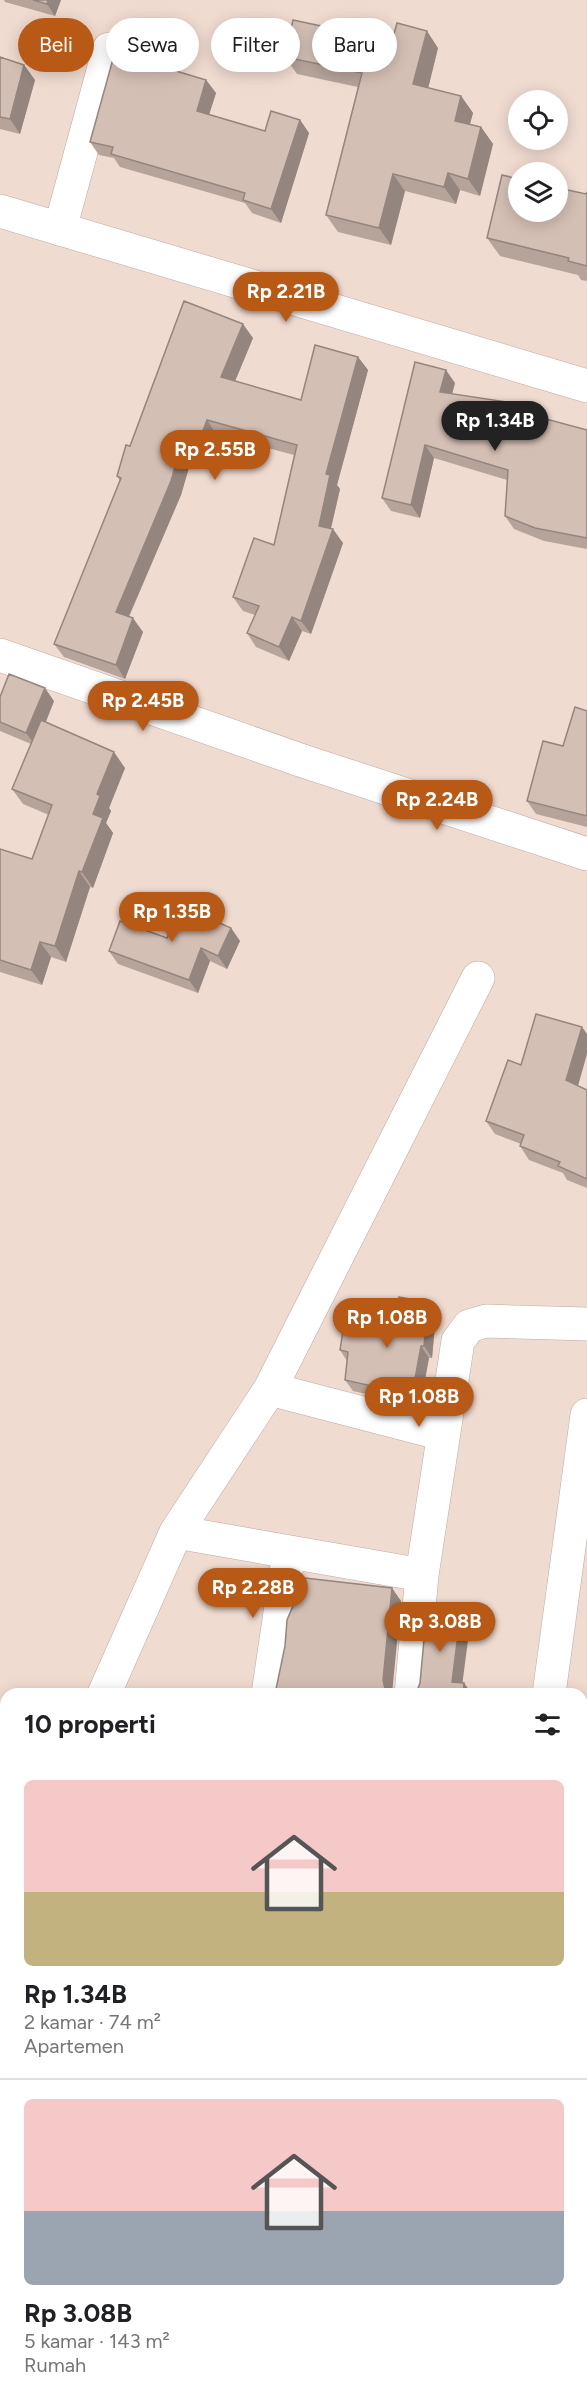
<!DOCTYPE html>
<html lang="id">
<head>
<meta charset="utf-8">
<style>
	:root { --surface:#fff; --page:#f2f2f2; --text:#202124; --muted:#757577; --line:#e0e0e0; --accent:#b95916 }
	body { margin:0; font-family:Figtree,sans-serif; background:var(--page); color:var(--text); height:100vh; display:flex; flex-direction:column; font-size:22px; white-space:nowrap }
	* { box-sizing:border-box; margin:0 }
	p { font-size:20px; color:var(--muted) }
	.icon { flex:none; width:33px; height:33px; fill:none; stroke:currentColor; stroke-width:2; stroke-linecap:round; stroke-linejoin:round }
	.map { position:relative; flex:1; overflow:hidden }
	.details { position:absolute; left:0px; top:1688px; width:588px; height:722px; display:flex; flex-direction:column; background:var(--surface); border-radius:18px 18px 0 0; box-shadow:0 3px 15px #0003 }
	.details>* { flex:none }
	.top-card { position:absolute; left:18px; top:18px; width:552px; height:54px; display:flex; gap:12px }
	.fabs { position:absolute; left:508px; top:90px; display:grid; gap:12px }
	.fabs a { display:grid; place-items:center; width:60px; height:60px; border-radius:50%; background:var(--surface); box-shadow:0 3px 15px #0003; font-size:30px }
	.price { position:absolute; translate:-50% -51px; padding:0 14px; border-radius:21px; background:var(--accent); color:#fff; font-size:20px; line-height:39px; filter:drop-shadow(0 2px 3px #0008) }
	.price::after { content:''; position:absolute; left:50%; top:36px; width:18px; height:14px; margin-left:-9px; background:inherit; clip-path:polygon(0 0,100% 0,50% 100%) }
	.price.on { background:#222; color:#fff }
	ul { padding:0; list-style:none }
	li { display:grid; align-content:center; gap:12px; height:318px; padding:0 24px }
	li+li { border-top:2px solid var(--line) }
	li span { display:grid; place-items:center; height:186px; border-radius:9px; color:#555 }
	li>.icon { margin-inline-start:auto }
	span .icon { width:108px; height:108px; fill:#fffc; stroke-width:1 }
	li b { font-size:26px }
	h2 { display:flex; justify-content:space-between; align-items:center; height:72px; padding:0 24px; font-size:26px }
	.tag { padding:0 21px; border-radius:27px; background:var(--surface); box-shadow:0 3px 15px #0003; font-size:21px; line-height:54px }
	.tag.on { background:var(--accent); color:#fff }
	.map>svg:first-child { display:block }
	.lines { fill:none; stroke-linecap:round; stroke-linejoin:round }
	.minor-casing { stroke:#bfaaa0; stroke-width:34 }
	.secondary-casing { stroke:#bfaaa0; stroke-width:34 }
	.minor { stroke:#fff; stroke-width:33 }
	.secondary { stroke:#fff; stroke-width:33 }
	.wall { fill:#b6a49b }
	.shaded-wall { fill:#94867e }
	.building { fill:#d4bfb4; stroke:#94867e; stroke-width:1.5 }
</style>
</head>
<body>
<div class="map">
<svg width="587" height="2408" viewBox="0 0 587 2408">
	<rect width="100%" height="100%" fill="#f0dbd0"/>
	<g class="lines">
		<defs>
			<path id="minor" d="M60 229 109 49
				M0 655 303 761 587 854
				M270 1389 443 1434
				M176 1532 422 1575
				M104 1694 176 1532 270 1389 478 978
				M268 1694 289 1552
				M411 1694 422 1575 458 1341 469 1326 486 1321 587 1324
				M549 1694 587 1415
				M0 1876 6 1867
				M582 1876 587 1875
				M0 1958 6 1963
				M582 2017 587 2016
				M582 2157 587 2155
				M582 2229 587 2233"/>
			<path id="secondary" d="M0 211 587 386"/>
		</defs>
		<use href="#minor" class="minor-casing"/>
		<use href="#secondary" class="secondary-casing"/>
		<use href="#minor" class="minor"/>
		<use href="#secondary" class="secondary"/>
	</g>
	<path class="wall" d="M4 0H61L55 16 5 2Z
		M392 41 438 48 428 88 461 96 473 113 470 124 481 127 493 144 480 196 460 190 456 204 405 191 391 245 338 232 326 215 358 87 297 74 285 57Z
		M163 52 159 65 206 80 216 93 209 115 265 131 300 120 309 133 281 223 252 213 245 203 120 167 114 158 99 155 90 142Z
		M0 57 24 65 35 80 20 134 0 129Z
		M587 192V281L581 280 578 275 500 256 487 238 586 194Z
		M253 338 235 381 301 400 358 357 368 370 337 485 340 489 331 529 343 543 311 634 302 631 289 661 256 647 247 633 255 615 243 611 233 597 274 545 294 455 216 434 203 469 190 464 181 495 129 617 143 632 125 679 64 657 54 644 120 481 117 476 130 446Z
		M455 383 452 394 587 430V549L544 541 514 529 505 516 507 480 434 458 420 518 391 511 382 498Z
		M0 697 54 701 46 722 125 768 109 808 111 811 106 823 113 833 93 888 90 887 66 962 51 957 42 985 0 972V849L32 859 49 815 23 804 12 789 31 744 0 731Z
		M587 711V827L536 814 527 801Z
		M231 928 240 941 227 969 210 961 198 993 118 964 109 951 167 938Z
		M578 1086 587 1090V1188L567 1180 563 1173 529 1160 520 1146 521 1144 495 1134 486 1121Z
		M436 1314 432 1358H429L420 1406 353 1391 345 1380 347 1361 340 1350 396 1327Z
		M587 2158V2211L582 2206V2160Z"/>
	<path class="shaded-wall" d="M48 0H61L55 16 47 4Z
		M427 31 438 48 425 101 413 84Z
		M154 39 163 52 156 75 146 62Z
		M24 65 35 80 20 134 10 119Z
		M206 80 216 93 206 124 197 111Z
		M461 96 473 113 466 138 455 121Z
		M300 120 309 133 281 223 271 209Z
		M481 127 493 144 480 196 468 179Z
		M448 173 460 190 456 204 444 187Z
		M393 174 405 191 391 245 379 228Z
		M243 324 253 338 231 391 221 377Z
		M358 357 368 370 337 485 340 489 328 540 319 526 326 474Z
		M446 370 455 383 449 405 440 392Z
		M507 402 516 416 505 408Z
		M207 420 216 434 203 469 194 455Z
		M425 445 434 458 420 518 411 505Z
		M180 450 190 464 181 495 125 625 116 612Z
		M333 529 343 543 311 634 301 621Z
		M292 617 302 631 289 661 279 647Z
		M133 618 143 632 125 679 116 665Z
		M45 688 54 701 36 746 26 733Z
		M114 752 125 768 109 808 111 811 106 823 113 833 93 888 82 872 97 794Z
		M79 871 90 887 66 962 55 946Z
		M231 928 240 941 227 969 218 956Z
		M40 942 51 957 42 985 31 970Z
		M201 948 210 961 198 993 189 980Z
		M582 1027 587 1034V1054L576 1093 566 1080Z
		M428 1302 436 1314 432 1358 424 1346Z
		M421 1346 429 1358 420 1406 412 1395Z
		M392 1588 401 1601 392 1694H388L385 1689 383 1680Z
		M461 1611 470 1625 461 1694 452 1682Z
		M464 1683 472 1694H463Z"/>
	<path class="building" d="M33 0H48L47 4Z
		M293 20 392 41 397 23 427 31 413 84 461 96 455 121 481 127 468 179 448 173 444 187 393 174 379 228 326 215 362 73 285 57Z
		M116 27 154 39 146 62 206 80 197 111 265 131 271 111 300 120 271 209 243 200 245 193 111 154 113 147 90 142 118 41Z
		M0 57 24 65 10 119 0 117Z
		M502 175 519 179V212H558V188L586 194 587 192V266L568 261 569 258 487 238Z
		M184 301 243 324 221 377 301 400 315 345 358 357 326 474 330 475 319 526 333 529 301 621 292 617 279 647 247 633 259 606 233 597 254 538 274 545 297 445 207 420 194 455 180 450 171 481 116 612 133 618 116 665 54 644 121 478 117 476 126 445 130 446Z
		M415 362 446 370 440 392 507 402 505 408 587 430V538L535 528 505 516 508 470 425 445 411 505 382 498Z
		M9 674 45 688 26 733 0 722V697Z
		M575 707 587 711V816L527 801 543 741 563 746Z
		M41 720 114 752 97 794 100 796 93 814 103 818 82 872 79 871 55 946 40 942 31 970 0 960V849L32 859 52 805 12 789Z
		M182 906 231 928 218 956 201 948 189 980 109 951 120 921 167 938Z
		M536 1014 582 1027 566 1080 587 1090V1179L558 1166 560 1162 520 1146 524 1135 486 1121 508 1060 521 1065Z
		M399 1297 428 1302 424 1346H421L412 1395 345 1380 348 1352 340 1350 345 1318 396 1327Z
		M305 1578 392 1588 383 1680 385 1689 389 1694H275L285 1646 287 1620Z
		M427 1607 461 1611 452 1682 464 1683 463 1694H415L417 1691 420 1683Z
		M587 2158V2203L582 2201V2160Z"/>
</svg>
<div class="fabs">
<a><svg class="icon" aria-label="locate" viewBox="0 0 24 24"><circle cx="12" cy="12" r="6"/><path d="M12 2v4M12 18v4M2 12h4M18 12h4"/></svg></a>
<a><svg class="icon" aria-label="layers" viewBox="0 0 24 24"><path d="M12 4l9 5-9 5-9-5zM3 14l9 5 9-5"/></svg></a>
</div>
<b class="price" style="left:286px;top:323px">Rp 2.21B</b>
<b class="price on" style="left:495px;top:452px">Rp 1.34B</b>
<b class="price" style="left:215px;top:481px">Rp 2.55B</b>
<b class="price" style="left:143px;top:732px">Rp 2.45B</b>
<b class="price" style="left:437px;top:831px">Rp 2.24B</b>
<b class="price" style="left:172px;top:943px">Rp 1.35B</b>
<b class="price" style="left:387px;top:1349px">Rp 1.08B</b>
<b class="price" style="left:419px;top:1428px">Rp 1.08B</b>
<b class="price" style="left:253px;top:1619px">Rp 2.28B</b>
<b class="price" style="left:440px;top:1653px">Rp 3.08B</b>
<div class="top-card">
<a class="tag on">Beli</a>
<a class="tag">Sewa</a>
<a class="tag">Filter</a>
<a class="tag">Baru</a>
</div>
<section class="details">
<h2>10 properti<svg class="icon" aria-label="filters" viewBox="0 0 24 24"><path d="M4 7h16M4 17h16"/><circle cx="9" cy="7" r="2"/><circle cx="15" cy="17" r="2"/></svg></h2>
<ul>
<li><span style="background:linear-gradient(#f6c9c9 60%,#c2b280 0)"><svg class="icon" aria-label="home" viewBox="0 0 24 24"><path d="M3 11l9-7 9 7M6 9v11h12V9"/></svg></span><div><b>Rp 1.34B</b><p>2 kamar · 74 m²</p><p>Apartemen</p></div></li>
<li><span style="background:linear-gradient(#f6c9c9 60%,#9aa5b1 0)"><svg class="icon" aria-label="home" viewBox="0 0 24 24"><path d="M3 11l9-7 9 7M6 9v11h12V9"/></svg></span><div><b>Rp 3.08B</b><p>5 kamar · 143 m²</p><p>Rumah</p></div></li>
</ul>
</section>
</div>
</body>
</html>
